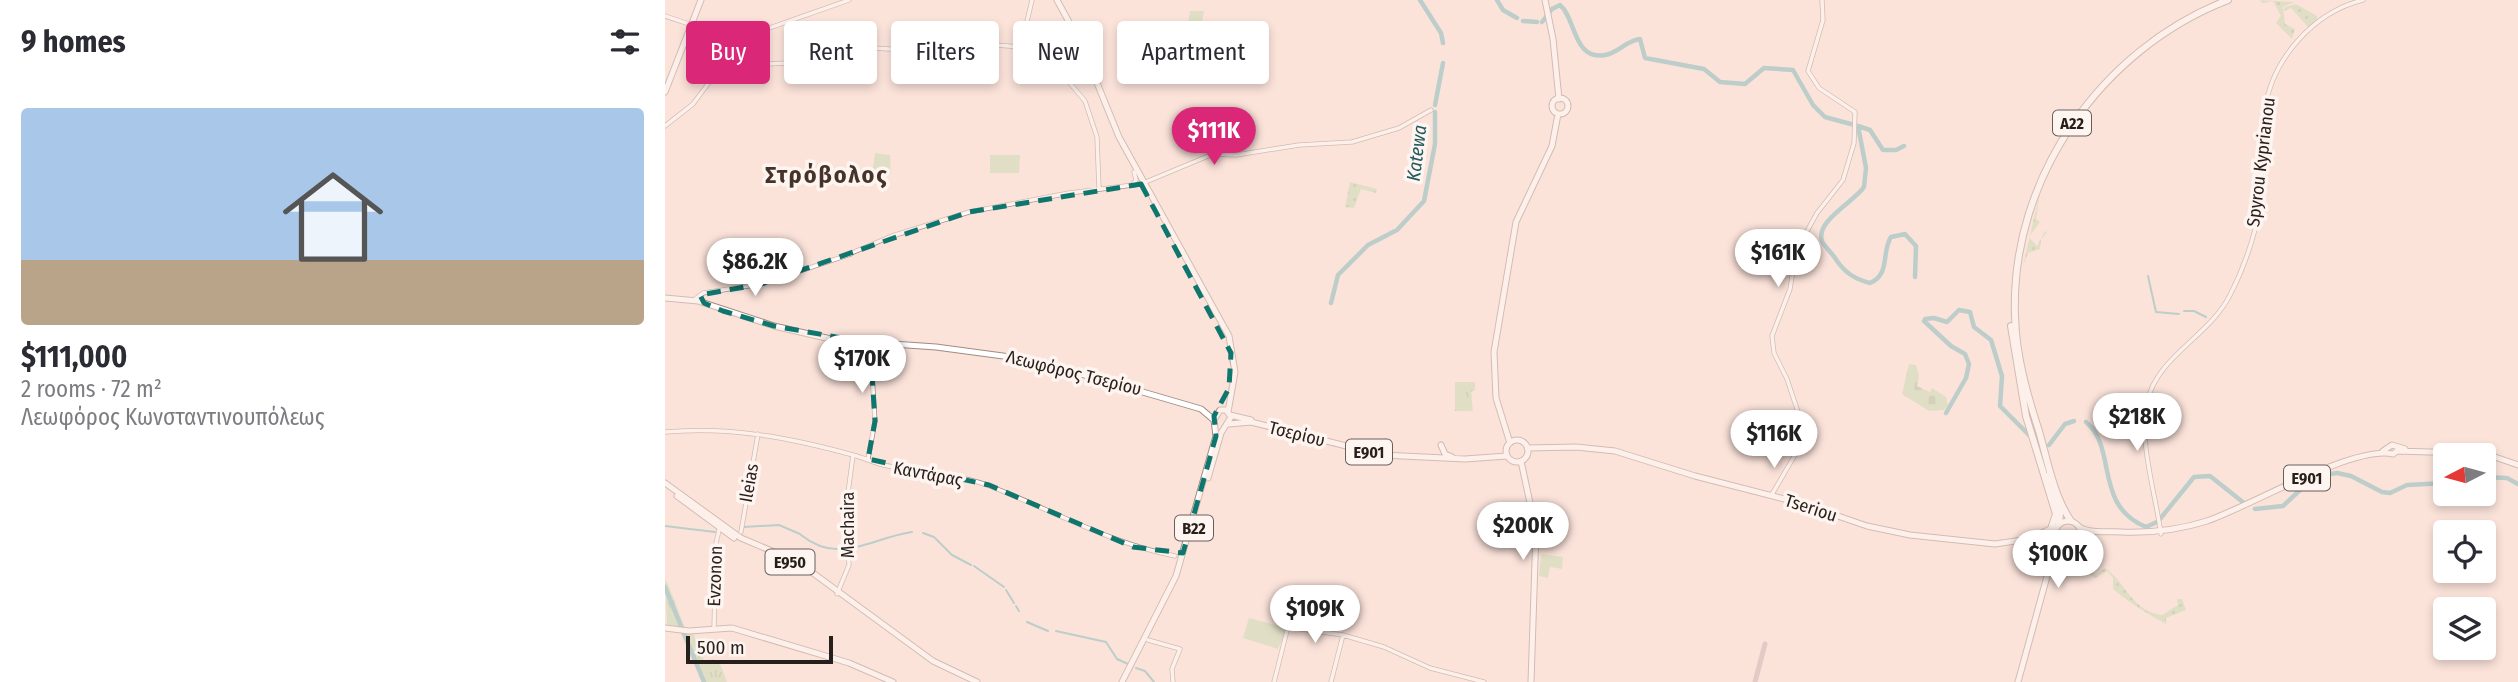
<!DOCTYPE html>
<html lang="en">
<head>
<meta charset="utf-8">
<style>
	:root { --surface:#fff; --page:#f2f2f3; --text:#2b2b33; --muted:#7c7c81; --line:#e1e1e2; --accent:#db2777 }
	body { margin:0; font-family:"Fira Sans Condensed",sans-serif; background:var(--page); color:var(--text); height:100vh; display:flex; flex-direction:column; font-size:26px; white-space:nowrap }
	* { box-sizing:border-box; margin:0 }
	p { font-size:23px; color:var(--muted) }
	.icon { flex:none; width:38px; height:38px; fill:none; stroke:currentColor; stroke-width:2; stroke-linecap:round; stroke-linejoin:round }
	.map { position:relative; flex:1; overflow:hidden }
	.drawer { display:flex; flex-direction:column; background:var(--surface); width:665px }
	.drawer>* { flex:none }
	.top-card { position:absolute; left:21px; top:21px; width:665px; height:63px; display:flex; gap:14px }
	.needle { width:46px; rotate:264deg }
	.buttons { position:absolute; left:1768px; top:443px; display:grid; gap:14px }
	.buttons a { display:grid; place-items:center; width:63px; height:63px; border-radius:7px; background:var(--surface); box-shadow:0 4px 10px #0003; font-size:35px }
	.scale { position:absolute; left:21px; bottom:18px; width:147px; box-sizing:border-box; padding-left:7px; border:4px solid #271f1c; border-top:0; font-size:19px; line-height:24px; white-space:nowrap; color:#271f1c; -webkit-text-stroke:5px #fef4f0; paint-order:stroke }
	.price { position:absolute; translate:-50% -60px; padding:0 16px; border-radius:24px; background:#fff; color:#222; font-size:23px; line-height:46px; filter:drop-shadow(0 2px 4px #0008) }
	.price::after { content:''; position:absolute; left:50%; top:42px; width:21px; height:16px; margin-left:-10px; background:inherit; clip-path:polygon(0 0,100% 0,50% 100%) }
	.price.selected { background:var(--accent); color:#fff }
	ul { padding:0; list-style:none }
	li { display:grid; align-content:center; gap:14px; height:371px; padding:0 21px }
	li+li { border-top:2px solid var(--line) }
	li span { display:grid; place-items:center; height:217px; border-radius:7px; color:#555 }
	li>.icon { margin-inline-start:auto }
	span .icon { width:126px; height:126px; fill:#fffc; stroke-width:1 }
	li b { font-size:30px }
	h2 { display:flex; justify-content:space-between; align-items:center; height:84px; padding:0 21px; font-size:30px }
	.chip { padding:0 24px; border-radius:7px; background:var(--surface); box-shadow:0 4px 10px #0003; font-size:24px; line-height:63px }
	.chip.selected { background:var(--accent); color:#fff }
	main { display:flex; flex:1; min-height:0 }
	.map>svg:first-child { display:block }
	.grass { fill:url(#grass-dots) }
	.cemetery { fill:url(#cemetery-stones) }
	.park { fill:url(#park-tufts) }
	.garden { fill:#bed9ad }
	.lines { fill:none; stroke-linecap:round; stroke-linejoin:round }
	.stream { stroke:#71b2b7; stroke-width:2 }
	.river { stroke:#71b2b7; stroke-width:4.5 }
	.taxiway { stroke:#c2aea8; stroke-width:5 }
	.minor-casing { stroke:#a18b83; stroke-width:5 }
	.major-casing { stroke:#a18b83; stroke-width:7 }
	.highway-casing { stroke:#a18b83; stroke-width:8 }
	.minor { stroke:#fff; stroke-width:3.5 }
	.major { stroke:#fff; stroke-width:5 }
	.highway { stroke:#fff; stroke-width:6 }
	.marked { fill:none; stroke:#0f766e; stroke-width:5; stroke-dasharray:14 9; stroke-linejoin:round }
	.labels { text-anchor:middle; stroke-width:7; stroke-linejoin:round; paint-order:stroke }
	.shield { fill:#fef4f0; stroke:#685f5c; stroke-width:2 }
	.shield-label { font-size:16px; font-weight:bold; fill:#271f1c }
	.street-label { font-size:18px; fill:#271f1c; stroke:#fef4f0 }
	.water-label { font-size:19px; font-style:italic; fill:#21595d; stroke:#fef4f0 }
	.district-label { font-size:24px; font-weight:bold; letter-spacing:2px; fill:#44322b; stroke:#fef4f0 }
</style>
</head>
<body>
<main>
<section class="drawer">
<h2>9 homes<svg class="icon" aria-label="filters" viewBox="0 0 24 24"><path d="M4 7h16M4 17h16"/><circle cx="9" cy="7" r="2"/><circle cx="15" cy="17" r="2"/></svg></h2>
<ul>
<li><span style="background:linear-gradient(#a9c7e8 70%,#b9a48a 0)"><svg class="icon" aria-label="home" viewBox="0 0 24 24"><path d="M3 11l9-7 9 7M6 9v11h12V9"/></svg></span><div><b>$111,000</b><p>2 rooms · 72 m²</p><p>Λεωφόρος Κωνσταντινουπόλεως</p></div></li>
</ul>
</section>
<div class="map">
<svg width="1853" height="682" viewBox="0 0 1853 682">
	<defs>
		<pattern id="grass-dots" width="8" height="8" patternUnits="userSpaceOnUse" patternTransform="scale(1.75)"><rect width="8" height="8" fill="#bed9ad"/><path d="M2 2h.1M6 6h.1" fill="none" stroke="#a3ba94" stroke-width="1.8" stroke-linecap="round"/></pattern>
		<pattern id="cemetery-stones" width="16" height="16" patternUnits="userSpaceOnUse" patternTransform="scale(1.75)"><rect width="16" height="16" fill="#bed9ad"/><path d="M2 7V4a2 2 0 0 1 4 0v3zM10 15v-3a2 2 0 0 1 4 0v3z" fill="#a3ba94"/></pattern>
		<pattern id="park-tufts" width="24" height="20" patternUnits="userSpaceOnUse" patternTransform="scale(1.75)"><rect width="24" height="20" fill="#bed9ad"/><path d="M3 7l-1-3M5 7V3M7 7l1-3M15 17l-1-3M17 17v-4M19 17l1-3" fill="none" stroke="#a3ba94"/></pattern>
	</defs>
	<rect width="100%" height="100%" fill="#fbe3da"/>
	<path class="grass" d="M1595 0 1629 2 1618 7 1620 24 1630 29 1627 39 1611 23 1616 16 1608 1 1597 3Z
		M1631 4 1652 16V21L1644 28 1626 8 1619 11 1620 7Z
		M685 182 712 189 711 193 696 189 689 208 680 207Z
		M1375 192 1371 219 1375 222 1364 237 1372 246 1380 231 1382 232 1376 239 1375 249 1363 253 1358 266Z
		M1440 568C1462 583 1466 611 1497 615L1513 605 1512 599H1517L1521 610 1501 618V624C1483 614 1466 604 1448 589V578L1442 571 1430 578 1424 574 1425 572 1431 574Z"/>
	<path class="cemetery" d="M1244 364 1251 365 1254 375 1252 386 1265 392 1267 388 1281 397 1283 405 1279 410 1264 411 1237 394Z"/>
	<path class="park" d="M525 11H539L534 39 521 36Z
		M210 153 225 155 226 174H207Z
		M790 382H810V390L806 392 808 411H790Z
		M0 579 3 584 20 628 2 625Z
		M16 634H29L33 651 42 664 47 659 54 661 62 682H37Z"/>
	<path class="garden" d="M325 155H355L354 173H325Z
		M876 554 898 557 897 569 885 567 883 578 874 576Z
		M584 618 623 628 613 649 578 638Z"/>
	<g class="lines">
		<path class="stream" d="M1483 276 1491 312 1514 314
			M1519 311H1529L1541 317
			M0 526 50 532
			M79 527 114 525 135 534
			M258 533 269 537
			M136 535C175 566 205 538 247 532
			M270 538 287 555 306 565
			M309 566 339 587
			M341 590 349 603
			M351 606 354 611
			M362 622 383 631
			M391 631 441 642 452 659 463 664
			M471 668 480 671 489 682"/>
		<path class="river" d="M755 0 776 33 778 43
			M832 0 838 10 852 18
			M858 21 872 22
			M877 22 887 9 895 5C911 18 908 61 940 55 953 53 962 40 975 39L980 58 1039 69 1055 82 1080 84 1099 68 1128 70 1148 105 1160 117 1193 126 1201 168 1199 187C1190 201 1150 221 1157 241 1159 246 1167 253 1170 258 1179 272 1189 279 1205 283 1226 274 1216 252 1226 237L1240 234 1251 246 1250 277
			M770 105 778 63
			M1193 126 1205 130 1218 150H1231L1239 146
			M732 230 759 201 770 144V112
			M666 303 673 275 703 245 730 231
			M1260 319 1269 318 1282 322 1294 310 1305 312 1309 327 1326 340 1337 376 1335 406 1366 437
			M1259 321 1286 346 1300 354 1304 364 1301 378 1281 413
			M1421 422C1453 449 1428 505 1481 527L1492 522
			M1384 445 1400 424 1409 421
			M1818 477 1842 478 1853 484
			M1590 509 1618 506 1648 478 1659 475 1672 473 1686 476 1717 492 1725 493 1742 485 1780 483
			M1495 519 1529 477 1545 476 1579 503
			M0 587 39 682"/>
		<path class="taxiway" d="M1090 682 1100 644"/>
		<defs>
			<path id="minor" d="M0 16 24 24
				M356 47 367 0
				M49 77 81 65 141 62 208 48 287 53 330 45 356 47 392 68 420 101 432 137 434 189
				M0 126 28 104 63 57 90 33 184 0
				M468 184 471 180 469 172
				M184 254 227 236 304 212 404 193 476 184 548 154 571 155 634 145 687 142 734 128 766 110
				M29 300 38 293 96 284 186 254
				M0 432C65 426 126 438 188 455 200 458 211 464 223 466 257 474 295 474 327 487 389 511 444 543 510 556
				M203 459 210 421 205 343
				M1106 496 1141 436 1122 379 1109 353 1107 336 1125 289 1131 251 1152 213 1178 180 1189 143 1190 112 1154 88 1143 71 1158 20 1157 0
				M76 532 93 434
				M1496 534C1491 496 1473 439 1482 402 1493 355 1544 337 1565 295 1578 270 1590 237 1594 209 1599 176 1594 142 1600 108 1608 58 1649 12 1698 0
				M172 594 184 565 181 508 188 455
				M622 627 678 635 719 647 765 668 819 682
				M49 628 51 543 55 526
				M483 640 515 649 507 669 508 682
				M609 682 627 611
				M666 682 678 635"/>
			<path id="major" d="M392 0 417 46 454 137 564 336 570 372 563 412
				M880 0 888 39 894 99
				M0 92 36 0
				M887 106a8 8 0 1 1 16 0a8 8 0 1 1-16 0Z
				M0 298 33 301 109 326 170 340 271 347 368 360 536 409 549 420 551 436 511 576 457 682
				M565 415 586 420
				M564 424 586 422 717 455 800 459 842 456
				M841 451a11 11 0 1 1 22 0a11 11 0 1 1-22 0Z
				M845 443 831 398 829 352 851 222 887 146 893 114
				M776 445 780 454 787 457
				M862 448 911 447 950 451 1030 476 1135 503 1202 526 1245 535 1330 544 1378 537 1390 531
				M1718 451 1727 445 1740 449
				M1795 452 1827 456 1853 465
				M856 461 871 531 866 682
				M543 478 556 433 566 417 561 410H555L549 420
				M0 483 76 538 133 562 268 661 312 682
				M12 496 69 538
				M1390 534a13 13 0 1 1 26 0a13 13 0 1 1-26 0Z
				M1414 527C1426 534 1443 531 1457 532 1486 533 1514 530 1542 521 1586 506 1688 445 1728 454L1732 451 1798 453
				M0 628 24 631 67 628 184 663 228 682
				M1353 682 1392 540"/>
			<path id="highway" d="M1346 326 1361 416 1391 514 1386 529 1364 540
				M1383 476 1395 513 1394 524
				M1406 521C1389 497 1382 459 1374 431 1362 394 1351 356 1350 316 1345 179 1436 49 1563 0"/>
		</defs>
		<use href="#minor" class="minor-casing"/>
		<use href="#major" class="major-casing"/>
		<use href="#highway" class="highway-casing"/>
		<use href="#minor" class="minor"/>
		<use href="#major" class="major"/>
		<use href="#highway" class="highway"/>
	</g>
	<path d="M0 0H1853V682H0ZM476 184 566 353 564 388 549 416 551 436 518 553 468 547 324 485 203 459 210 421 205 343 109 326 58 311 39 303 35 295 96 284 304 212Z" fill="#fbe3da" fill-opacity=".55" fill-rule="evenodd"/>
	<path class="marked" d="M476 184 566 353 564 388 549 416 551 436 518 553 468 547 324 485 203 459 210 421 205 343 109 326 58 311 39 303 35 295 96 284 304 212Z"/>
	<g class="labels">
		<g class="shield">
			<rect x="1388" y="110.5" width="38" height="25" rx="5"/>
			<rect x="681" y="439.5" width="46" height="25" rx="5"/>
			<rect x="1619" y="465.5" width="46" height="25" rx="5"/>
			<rect x="510" y="515.5" width="38" height="25" rx="5"/>
			<rect x="100.5" y="549.5" width="49" height="25" rx="5"/>
		</g>
		<g class="shield-label">
			<text x="1407" y="129">A22</text>
			<text x="704" y="458">E901</text>
			<text x="1642" y="484">E901</text>
			<text x="529" y="534">B22</text>
			<text x="125" y="568">E950</text>
		</g>
		<g class="street-label">
			<text transform="translate(1596 162) rotate(-83)" y="6">Spyrou Kyprianou</text>
			<text transform="translate(409 373) rotate(14)" y="6">Λεωφόρος Τσερίου</text>
			<text transform="translate(632 434) rotate(14)" y="6">Τσερίου</text>
			<text transform="translate(263 474) rotate(11)" y="6">Καντάρας</text>
			<text transform="translate(84 483) rotate(-80)" y="6">Ileias</text>
			<text transform="translate(1146 508) rotate(18)" y="6">Tseriou</text>
			<text transform="translate(183 525) rotate(-90)" y="6">Machaira</text>
			<text transform="translate(50 576) rotate(-88)" y="6">Evzonon</text>
		</g>
		<g class="water-label">
			<text transform="translate(751 153) rotate(-83)" y="7">Katewa</text>
		</g>
		<g class="district-label">
			<text x="162" y="183">Στρόβολος</text>
		</g>
	</g>
</svg>
<div class="buttons">
<a><svg class="needle" viewBox="-14 -14 28 28"><path d="M0-13l5 13h-10z" fill="#e53935"/><path d="M0 13l5-13h-10z" fill="#7c7c81"/></svg></a>
<a><svg class="icon" aria-label="locate" viewBox="0 0 24 24"><circle cx="12" cy="12" r="6"/><path d="M12 2v4M12 18v4M2 12h4M18 12h4"/></svg></a>
<a><svg class="icon" aria-label="layers" viewBox="0 0 24 24"><path d="M12 4l9 5-9 5-9-5zM3 14l9 5 9-5"/></svg></a>
</div>
<div class="scale">500 m</div>
<b class="price selected" style="left:549px;top:167px">$111K</b>
<b class="price" style="left:1113px;top:289px">$161K</b>
<b class="price" style="left:90px;top:298px">$86.2K</b>
<b class="price" style="left:197px;top:395px">$170K</b>
<b class="price" style="left:1472px;top:453px">$218K</b>
<b class="price" style="left:1109px;top:470px">$116K</b>
<b class="price" style="left:858px;top:562px">$200K</b>
<b class="price" style="left:1393px;top:590px">$100K</b>
<b class="price" style="left:650px;top:645px">$109K</b>
<div class="top-card">
<a class="chip selected">Buy</a>
<a class="chip">Rent</a>
<a class="chip">Filters</a>
<a class="chip">New</a>
<a class="chip">Apartment</a>
</div>
</div>
</main>
</body>
</html>
